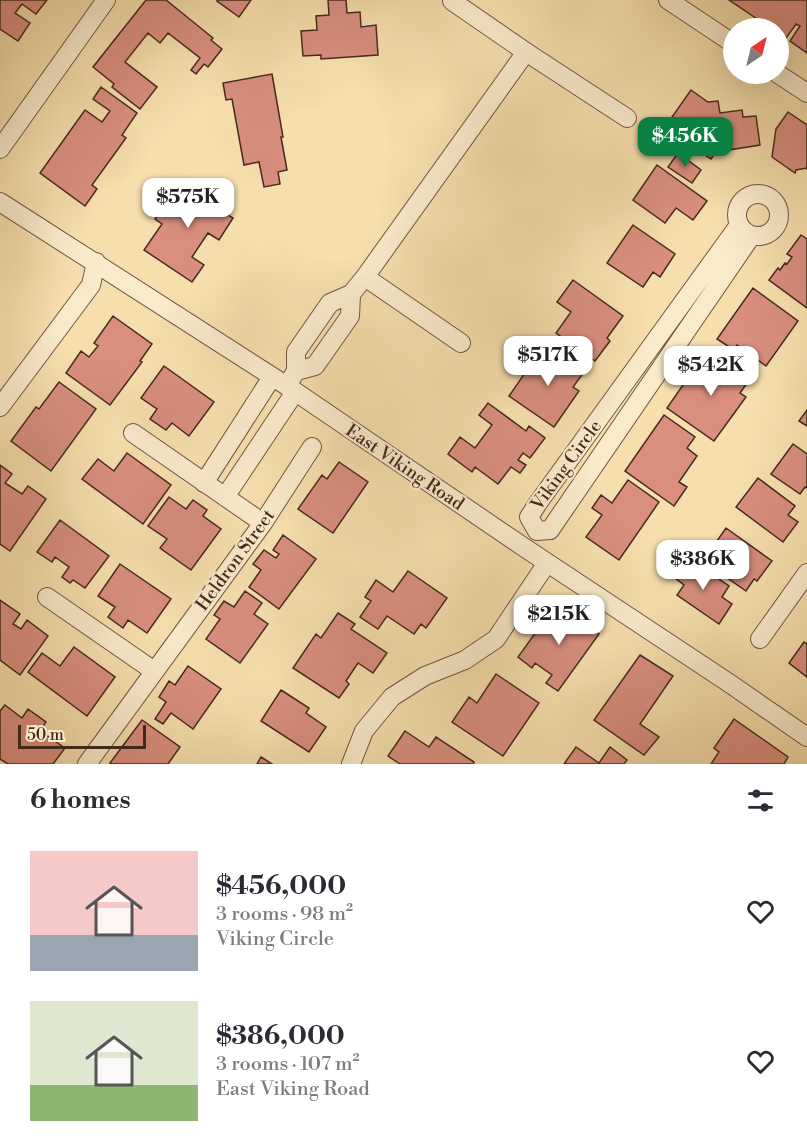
<!DOCTYPE html>
<html lang="en">
<head>
<meta charset="utf-8">
<style>
	:root { --surface:#fff; --page:#f7f7f7; --text:#2b2b33; --muted:#7c7c81; --accent:#0b8043 }
	body { margin:0; font-family:"Libre Bodoni",serif; background:var(--page); color:var(--text); height:100vh; display:flex; flex-direction:column; font-size:22px; white-space:nowrap }
	* { box-sizing:border-box; margin:0 }
	p { font-size:20px; color:var(--muted) }
	.icon { flex:none; width:33px; height:33px; fill:none; stroke:currentColor; stroke-width:2; stroke-linecap:round; stroke-linejoin:round }
	.map { position:relative; height:764px; overflow:hidden }
	.details { display:flex; flex-direction:column; background:var(--surface); flex:1 }
	.details>* { flex:none }
	.needle { width:39px; rotate:35deg }
	.fabs { position:absolute; left:723px; top:18px; display:grid; gap:12px }
	.fabs a { display:grid; place-items:center; width:66px; height:66px; border-radius:50%; background:var(--surface); box-shadow:0 6px 24px #0002; font-size:30px }
	.scale { position:absolute; left:18px; bottom:15px; width:128px; box-sizing:border-box; padding-left:6px; border:3px solid #442a1d; border-top:0; font-size:16px; line-height:21px; white-space:nowrap; color:#442a1d; -webkit-text-stroke:4px #f9eaca; paint-order:stroke }
	.price { position:absolute; translate:-50% -51px; padding:0 14px; border-radius:12px; background:#fff; color:#222; font-size:20px; line-height:39px; filter:drop-shadow(0 2px 3px #0008) }
	.price::after { content:''; position:absolute; left:50%; top:36px; width:18px; height:14px; margin-left:-9px; background:inherit; clip-path:polygon(0 0,100% 0,50% 100%) }
	.price.on { background:var(--accent); color:#fff }
	ul { padding:0; list-style:none }
	li { display:flex; align-items:center; gap:18px; height:150px; padding:0 30px }
	li span { display:grid; place-items:center; flex:none; width:168px; height:120px; border-radius:0px; color:#555 }
	li>.icon { margin-inline-start:auto }
	span .icon { width:72px; height:72px; fill:#fffc; stroke-width:1 }
	li b { font-size:26px }
	h2 { display:flex; justify-content:space-between; align-items:center; height:72px; padding:0 30px; font-size:26px }
	.map>svg:first-child { display:block }
	.building { fill:#d98e7e; stroke:#442a1d; stroke-width:1.5 }
	.lines { fill:none; stroke-linecap:round; stroke-linejoin:round }
	.minor-casing { stroke:#705741; stroke-width:20 }
	.minor { stroke:#f9eaca; stroke-width:18 }
	.labels { text-anchor:middle; stroke-width:4.5; stroke-linejoin:round; paint-order:stroke }
	.street-label { font-size:18px; fill:#442a1d; stroke:#f9eaca }
</style>
</head>
<body>
<div class="map">
<svg width="807" height="764" viewBox="0 0 807 764">
	<rect width="100%" height="100%" fill="#f6dead"/>
	<filter id="stains"><feTurbulence type="fractalNoise" baseFrequency=".00333" numOctaves="4"/><feColorMatrix values="0 0 0 0 .2 0 0 0 0 .09 0 0 0 0 .02 0 0 0 .5 -.17"/></filter>
	<radialGradient id="worn" r=".72"><stop offset=".6" stop-color="#630" stop-opacity="0"/><stop offset="1" stop-color="#630" stop-opacity=".3"/></radialGradient>
	<path class="building" d="M0 0H47L36 14 22 4 15 13 30 23 18 41 0 29Z
		M146 0H166L213 38 211 40 222 49 208 67 204 64 196 74 191 70 200 58 168 33 160 43 148 33 125 62 157 87 140 109 112 87 114 84 93 67Z
		M217 0H251L239 17 217 1Z
		M328 0H346L347 13 360 12 361 27 376 25 378 55 321 59V55L303 56 301 31 317 30 316 16 329 15Z
		M729 0H807V53L790 41 800 26 796 24 784 41 778 37V28H767L756 21 757 19Z
		M272 74 283 137H281L287 170 278 172 280 184 264 187 259 162 244 165 232 99 226 100 223 83Z
		M101 87 137 113 122 135 126 138 92 185 97 189 85 206 40 173 85 110 102 122 110 111 93 99Z
		M691 90 708 102 718 101 720 113 742 110 743 117 756 116 760 145 716 152 711 159 699 151 705 142 672 117Z
		M788 112 807 125V170V168L796 170 795 173 772 157 776 129Z
		M678 153 701 170 692 183 668 167Z
		M657 165 707 201 693 220 676 208 665 223 633 200Z
		M192 179 226 202 221 211 233 218 219 240 208 233 192 257 204 265 192 282 144 250 162 224 155 219 162 209 169 213Z
		M633 225 675 254 660 277 653 272 643 287 607 263Z
		M801 235 807 239V308L769 280 778 268 780 270 785 263 787 264 792 257 787 254Z
		M573 280 623 316 607 338 610 341 595 361 556 333 571 312 557 302Z
		M753 288 798 321 766 366 737 345 734 350 717 339Z
		M113 316 152 344 140 361 142 362 110 405 66 373 81 351 89 357 98 346 94 343Z
		M553 350 584 372 573 387 579 391 554 427 509 396 538 354 545 360Z
		M715 353 750 379 740 393 746 397 714 441 667 408 692 372 698 376Z
		M164 366 214 402 189 436 172 423 166 430 150 419 157 409 141 398Z
		M59 382 96 409 51 471 11 441 36 407 39 409Z
		M488 403 526 431 529 426 545 438 530 458 523 453 518 460 526 465 520 473 511 467 498 484 475 467 472 472 448 454 460 437 475 448 492 425 479 415Z
		M807 410V426L799 421Z
		M664 415 695 437 687 448 697 456 679 482 687 487 674 506 625 471Z
		M793 444 807 454V488L805 487 800 494 771 474Z
		M127 453 171 485 143 524 82 479 98 459 114 471Z
		M339 462 368 482 333 533 298 509 322 475 327 479Z
		M0 465 12 474 5 483 22 494 28 486 46 499 10 551 0 544Z
		M758 478 795 506 788 515 798 522 783 542 736 507Z
		M628 480 659 502 619 560 586 537 602 515 592 508 601 495 612 503Z
		M169 497 186 509 193 500 207 510 203 516 221 529 191 570 160 548 167 539 148 526Z
		M60 520 109 556 85 588 73 580 70 583 62 577 69 567 55 557 52 562 37 552Z
		M726 528 772 561 757 581 754 579 746 591 703 561Z
		M283 535 316 559 279 609 249 587 261 570 253 564 264 550 276 558 279 554 273 550Z
		M688 558 729 586 722 597 732 604 719 624 677 595 684 585 675 578Z
		M120 564 171 599 147 633 128 620 123 628 108 617 115 607 98 596Z
		M408 571 447 598 426 628 421 624 414 634 387 616 378 629 360 617 371 601 365 597 376 580 393 592Z
		M245 591 262 603 254 614 268 624 240 663 206 639 220 619 214 615 224 601 234 607Z
		M0 600 20 614 13 624 21 629 27 620 48 636 20 675 0 660Z
		M556 604 599 634 558 691 546 683 552 675 535 663 532 668 518 657Z
		M338 613 355 624 351 629 387 653 373 673 358 663 346 681 349 684 339 698 293 668 316 634 321 638Z
		M804 642 807 644V677L789 663Z
		M74 647 115 677 87 716 28 672 42 653 60 666Z
		M640 655 673 676 640 724 659 737 644 755 594 720Z
		M188 666 221 689 193 729 171 713 163 724 155 719 166 702 159 697 169 681 175 685Z
		M496 674 539 703 503 756 452 722 469 697 477 703Z
		M281 690 309 708 306 713 326 727 309 752 261 721Z
		M5 705 22 718 28 709 46 722 40 731 65 748 53 764H8L0 759V711Z
		M734 719 788 757 784 764H711L719 752 714 748Z
		M142 720 180 747 168 764H112L110 763Z
		M405 731 429 747 436 737 474 762 473 764H400L388 756Z
		M576 747 599 763 610 747 627 760 624 764H564Z
		M261 757 272 764H257Z"/>
	<g class="lines">
		<defs>
			<path id="minor" d="M668 0 734 44
				M526 52 627 118
				M778 74 807 93
				M0 149 106 0
				M737 215a21 21 0 1 1 42 0a21 21 0 1 1-42 0Z
				M0 202 287 386 525 548 729 683 807 737
				M365 277 461 343
				M296 371 315 366 350 316 351 294
				M287 386 296 371V352L330 303 351 294 365 277 526 52 452 1
				M0 407 91 285 96 262
				M133 433 263 523
				M204 483 272 377
				M225 497 295 392
				M537 531 529 517 538 503 739 225
				M537 531 550 530 752 235
				M47 597 154 671
				M760 639 807 573
				M87 764 263 523 312 447
				M351 764 364 731 392 697 425 676 465 660 496 639 547 563"/>
		</defs>
		<use href="#minor" class="minor-casing"/>
		<use href="#minor" class="minor"/>
	</g>
	<g class="labels">
		<g class="street-label">
			<text transform="translate(566 465) rotate(-54)" y="6">Viking Circle</text>
			<text transform="translate(405 467) rotate(34)" y="6">East Viking Road</text>
			<text transform="translate(235 560) rotate(-54)" y="6">Heldron Street</text>
		</g>
	</g>
	<rect width="100%" height="100%" filter="url(#stains)"/>
	<rect width="100%" height="100%" fill="url(#worn)"/>
</svg>
<div class="fabs">
<a><svg class="needle" viewBox="-14 -14 28 28"><path d="M0-13l5 13h-10z" fill="#e53935"/><path d="M0 13l5-13h-10z" fill="#7c7c81"/></svg></a>
</div>
<div class="scale">50 m</div>
<b class="price on" style="left:685px;top:168px">$456K</b>
<b class="price" style="left:188px;top:229px">$575K</b>
<b class="price" style="left:548px;top:387px">$517K</b>
<b class="price" style="left:711px;top:397px">$542K</b>
<b class="price" style="left:703px;top:591px">$386K</b>
<b class="price" style="left:559px;top:646px">$215K</b>
</div>
<section class="details">
<h2>6 homes<svg class="icon" aria-label="filters" viewBox="0 0 24 24"><path d="M4 7h16M4 17h16"/><circle cx="9" cy="7" r="2"/><circle cx="15" cy="17" r="2"/></svg></h2>
<ul>
<li><span style="background:linear-gradient(#f6c9c9 70%,#9aa5b1 0)"><svg class="icon" aria-label="home" viewBox="0 0 24 24"><path d="M3 11l9-7 9 7M6 9v11h12V9"/></svg></span><div><b>$456,000</b><p>3 rooms · 98 m²</p><p>Viking Circle</p></div><svg class="icon" aria-label="heart" viewBox="0 0 24 24"><path d="M12 20l-8-8c-3-5 5-10 8-4 3-6 11-1 8 4z"/></svg></li>
<li><span style="background:linear-gradient(#dfe7d0 70%,#8fb573 0)"><svg class="icon" aria-label="home" viewBox="0 0 24 24"><path d="M3 11l9-7 9 7M6 9v11h12V9"/></svg></span><div><b>$386,000</b><p>3 rooms · 107 m²</p><p>East Viking Road</p></div><svg class="icon" aria-label="heart" viewBox="0 0 24 24"><path d="M12 20l-8-8c-3-5 5-10 8-4 3-6 11-1 8 4z"/></svg></li>
</ul>
</section>
</body>
</html>
